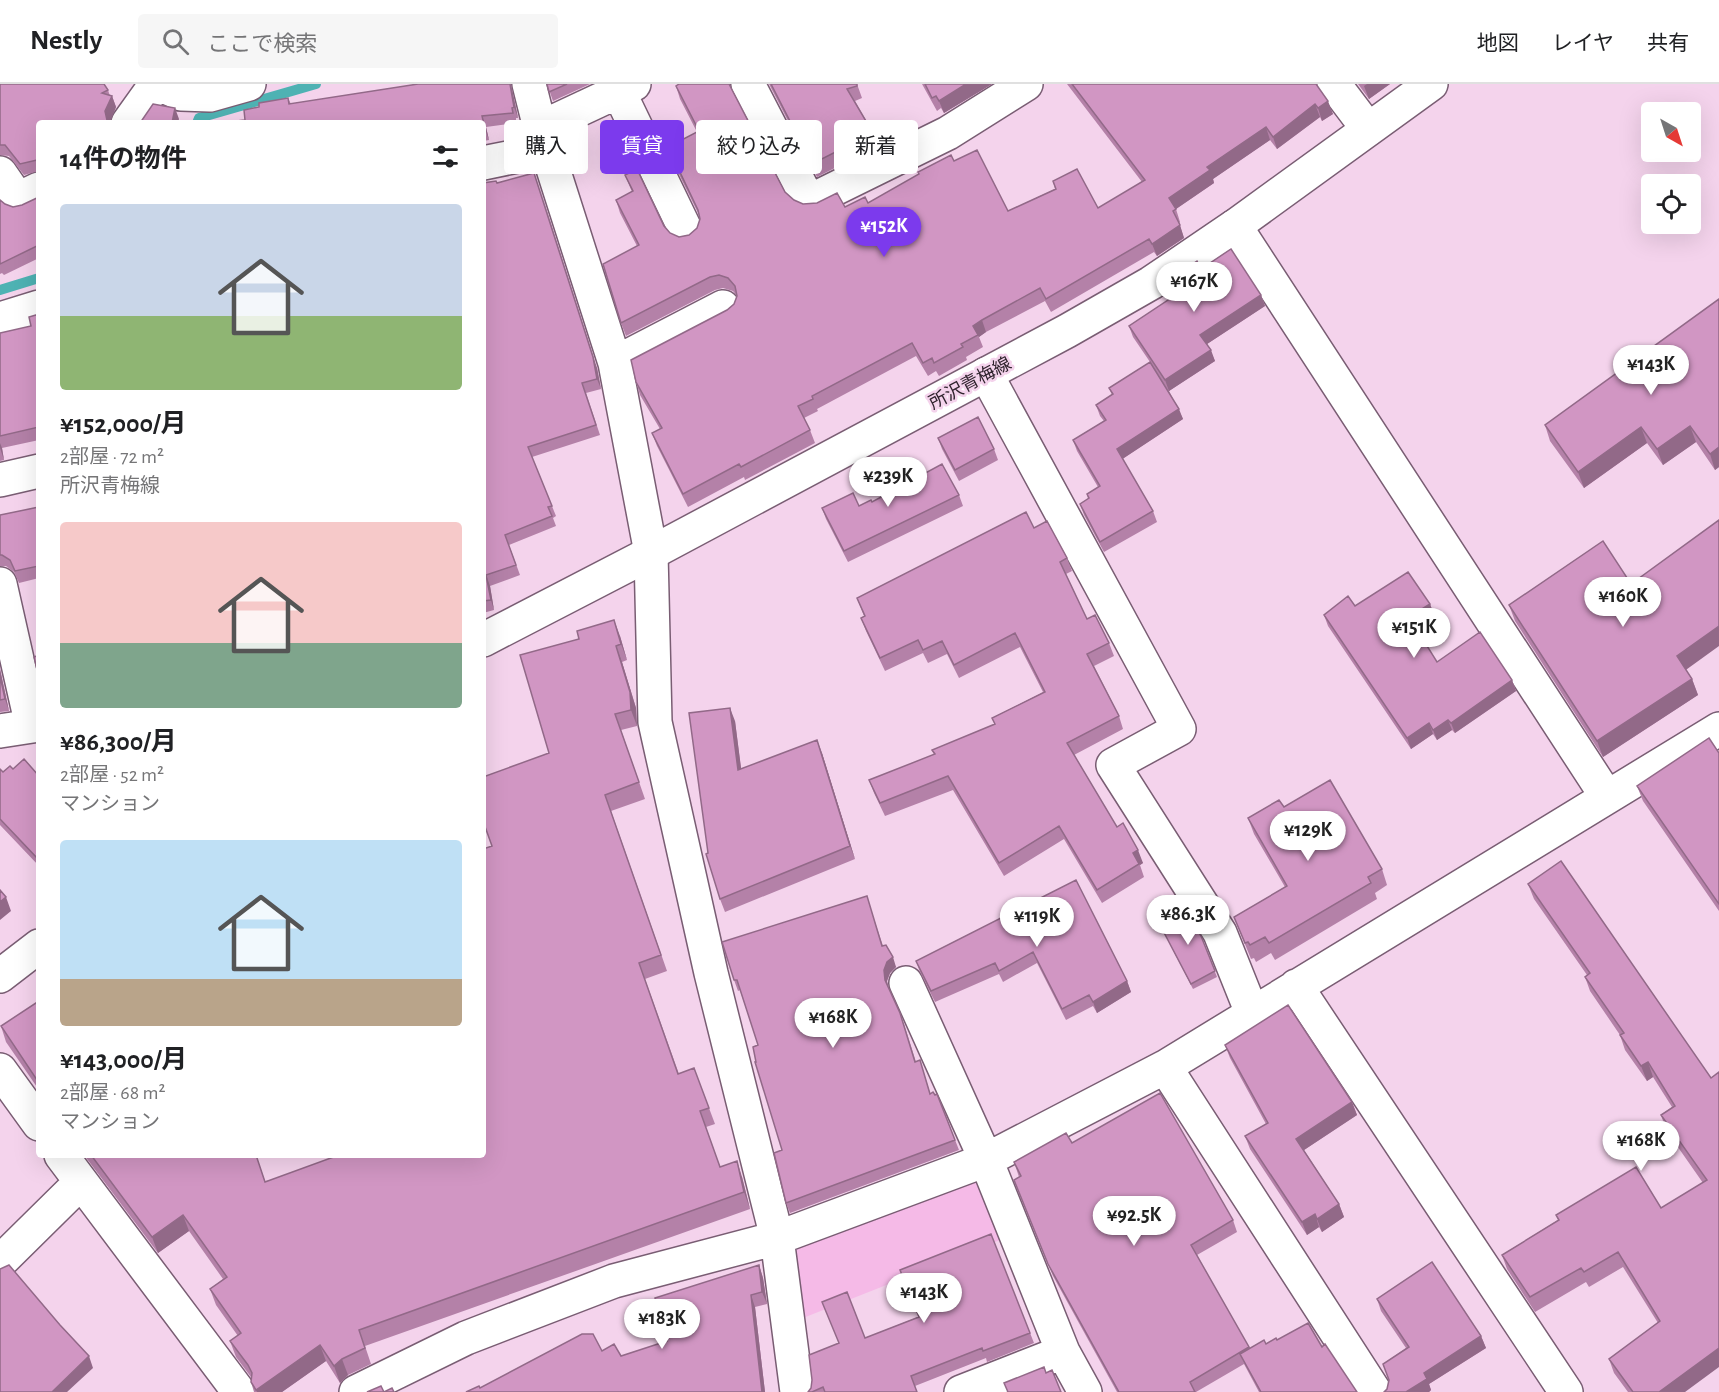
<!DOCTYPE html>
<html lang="ja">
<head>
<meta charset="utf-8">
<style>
	:root { --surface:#fff; --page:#f6f6f6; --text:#202124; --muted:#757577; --line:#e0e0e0; --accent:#7c3aed }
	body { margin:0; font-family:"Alegreya Sans","Noto Sans JP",sans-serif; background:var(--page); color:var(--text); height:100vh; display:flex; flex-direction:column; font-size:22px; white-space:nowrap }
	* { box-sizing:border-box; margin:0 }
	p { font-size:20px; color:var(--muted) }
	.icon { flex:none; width:33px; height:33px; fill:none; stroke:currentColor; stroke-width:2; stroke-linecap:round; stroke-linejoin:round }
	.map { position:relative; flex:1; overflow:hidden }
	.panel { position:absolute; left:36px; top:36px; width:450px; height:1038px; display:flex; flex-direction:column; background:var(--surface); border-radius:6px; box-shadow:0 6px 24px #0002 }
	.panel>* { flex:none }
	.banner { position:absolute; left:504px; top:36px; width:570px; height:54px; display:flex; gap:12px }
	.needle { width:39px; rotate:141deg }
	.fabs { position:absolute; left:1641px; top:18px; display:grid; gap:12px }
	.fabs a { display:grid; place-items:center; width:60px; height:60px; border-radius:6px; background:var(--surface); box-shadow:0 6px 24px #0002; font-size:30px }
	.price { position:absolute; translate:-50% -51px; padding:0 14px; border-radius:21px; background:#fff; color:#222; font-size:20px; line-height:39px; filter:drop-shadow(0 2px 3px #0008) }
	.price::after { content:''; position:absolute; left:50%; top:36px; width:18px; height:14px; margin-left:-9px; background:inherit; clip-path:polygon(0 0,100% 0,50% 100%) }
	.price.active { background:var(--accent); color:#fff }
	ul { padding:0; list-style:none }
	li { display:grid; align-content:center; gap:12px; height:318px; padding:0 24px }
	li span { display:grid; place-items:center; height:186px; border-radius:6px; color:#555 }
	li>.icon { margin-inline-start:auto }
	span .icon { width:108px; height:108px; fill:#fffc; stroke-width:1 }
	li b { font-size:26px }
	h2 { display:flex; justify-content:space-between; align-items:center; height:72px; padding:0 24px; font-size:26px }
	.pill { padding:0 21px; border-radius:6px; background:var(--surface); box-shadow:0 6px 24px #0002; font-size:21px; line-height:54px }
	.pill.active { background:var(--accent); color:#fff }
	header { display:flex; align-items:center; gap:36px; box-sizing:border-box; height:84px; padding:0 30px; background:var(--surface); border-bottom:2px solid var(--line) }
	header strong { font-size:28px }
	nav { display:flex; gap:33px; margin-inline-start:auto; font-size:21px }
	.search { width:420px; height:54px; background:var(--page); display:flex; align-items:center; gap:15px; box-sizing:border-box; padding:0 21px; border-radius:6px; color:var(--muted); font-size:22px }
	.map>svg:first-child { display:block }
	.green { fill:#f5bae7 }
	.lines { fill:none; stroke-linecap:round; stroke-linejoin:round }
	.stream { stroke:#4eb2b3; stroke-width:10 }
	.minor-casing { stroke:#795d73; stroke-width:36 }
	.major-casing { stroke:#795d73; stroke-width:36 }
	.minor { stroke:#fff; stroke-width:33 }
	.major { stroke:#fff; stroke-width:33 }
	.wall { fill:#b481a8 }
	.shaded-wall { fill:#926988 }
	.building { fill:#d196c3; stroke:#926988; stroke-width:1.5 }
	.labels { text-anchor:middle; stroke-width:5; stroke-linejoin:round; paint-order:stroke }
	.street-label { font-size:18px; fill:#2f232d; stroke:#f4d3ec }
</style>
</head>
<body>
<header>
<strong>Nestly</strong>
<div class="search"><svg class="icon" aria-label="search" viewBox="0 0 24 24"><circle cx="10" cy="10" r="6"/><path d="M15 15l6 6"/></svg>ここで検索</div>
<nav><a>地図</a><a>レイヤ</a><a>共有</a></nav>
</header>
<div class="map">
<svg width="1719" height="1308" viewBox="0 0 1719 1308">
	<rect width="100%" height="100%" fill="#f4d3ec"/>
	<path class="green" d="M975 1094 1000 1156 798 1236 791 1160Z"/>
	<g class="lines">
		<path class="stream" d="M197 39 199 34 316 0
			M0 206 39 194"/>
		<defs>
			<path id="minor" d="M159 0 181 10 210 11 249 0
				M529 0 540 44 615 279 651 469 655 638 711 889 777 1154 797 1308
				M748 0 806 112 814 115 948 49 1026 0
				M1334 0 1368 45
				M619 8 686 147
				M128 39 156 0
				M540 44 634 0
				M483 79 547 66
				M0 89 18 115 39 105
				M1235 142 1607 713
				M0 235 39 223
				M615 279 723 223
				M986 290 1179 645 1113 681 1220 849 1252 929
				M0 396 39 387
				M0 500 32 642
				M0 647 39 641
				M906 899 986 1076 1063 1268 1085 1308
				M1296 902 1566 1308
				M1165 983 1375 1308
				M0 986 39 1040
				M61 1071 239 1308
				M0 1178 81 1098
				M356 1308 466 1254 614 1197 777 1154 986 1076 1165 983 1719 645
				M961 1308 1063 1268"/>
			<path id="major" d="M483 556 651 469 1067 247 1151 199 1235 142 1431 0
				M0 892 39 862"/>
		</defs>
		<use href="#minor" class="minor-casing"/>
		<use href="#major" class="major-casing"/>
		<use href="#minor" class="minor"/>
		<use href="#major" class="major"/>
	</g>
	<path class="wall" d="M0 0 108 6 110 12H112L116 23 109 38 39 39V87L24 91 9 72 0 71Z
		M418 0H511L518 34H516V39L486 43 489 56 483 57V39L259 23 288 14 291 20Z
		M547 0H590L553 17Z
		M769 0H857L862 14 855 17 873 49 878 62 817 93Z
		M922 0H992L944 29 941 24 937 27Z
		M1067 0H1316L1333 30 1322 37 1320 33 1277 65 1270 56 1213 95 1214 99 1176 125 1180 138 1179 139 1184 154 1157 172 1154 168 1051 228 1045 217 986 248 979 253 983 263 966 273 967 276 939 292 936 287 928 292 916 272 817 325 818 327 804 334 810 346 815 359 745 396 744 393 688 423 657 362 652 349 660 345 640 311 636 298 727 226 734 220 737 212 733 207 723 204 715 206 626 252 621 239 637 162 620 129 616 116 632 108 625 91 670 149 679 153 689 151 697 144 700 135 699 131 672 76 668 63 697 48 680 15 676 2 731 4 785 108 794 116 803 120 845 123 868 119 954 77 1008 127 1055 105 1053 97 1098 124 1142 98Z
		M1358 0H1390L1369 15Z
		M483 99 597 284 601 305 586 309 600 351 532 373 556 432 553 434 556 442 509 461 520 491 490 502 494 526 483 529Z
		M39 113V174L4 191 2 189 0 190V116L5 120 13 123 22 121Z
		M1201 185 1261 211 1265 222 1207 260 1215 277 1169 307 1183 335 1122 375 1153 427 1157 438 1104 468 1084 431 1080 420 1088 415 1087 410 1098 403 1077 367 1073 356 1104 337 1100 332 1096 321 1112 311 1109 304 1150 278 1133 253 1129 242 1180 208 1178 204 1174 193Z
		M1719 215V383L1715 386 1696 358 1663 381 1647 359 1584 404 1550 357 1545 341Z
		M39 230V356L2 364 4 376 0 377V249L31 242Z
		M938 354 994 365 998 376 959 397 942 365Z
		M959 411 963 422 848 478 826 435 822 424 859 422 872 418Z
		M39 423V494L19 499 14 488 6 482H0V431Z
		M1034 444 1067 474 1072 487 1066 490 1087 535 1109 559 1114 572 1094 582 1119 632 1123 645 1074 671 1117 743 1143 779 1140 781 1144 793 1102 819 1064 755 1004 792 953 706 885 732 874 709 869 696 934 671 932 666 995 641 992 634 1043 608 1020 563 959 594 947 570 928 579 923 569 885 587 866 547 861 534 864 532 857 514Z
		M1631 500 1692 595 1698 611 1603 673 1515 537 1509 521Z
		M1430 520 1434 531 1415 543 1437 578 1512 596 1516 607 1455 649 1452 646 1437 656 1433 650 1411 665 1328 542 1324 531 1355 522Z
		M620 552 627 576 622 578 636 624 637 642 621 646 645 715 611 727 667 887 645 895 679 990 694 984 715 1040 706 1043 720 1083 742 1093 750 1125 365 1262 371 1280 348 1291 340 1299 326 1277 282 1308H254L251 1298V1293L236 1273 230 1257 238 1252 216 1221 210 1205 223 1195 189 1147 158 1169 84 1071H256L265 1097 483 1071 492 762Z
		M0 585 9 627 0 628Z
		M735 637 741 685 822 669 855 775 725 828 720 815 708 769Z
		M1719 669V827L1643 717 1637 702Z
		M0 685 3 688 13 685 39 692V782L0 741Z
		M1284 723 1382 785 1387 801 1375 809 1377 815 1275 876 1271 869 1256 878 1254 874 1251 875 1234 833 1285 803 1254 750 1248 734Z
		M1076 796 1127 897 1131 908 1097 929 1093 922 1066 936 1037 879 1003 898 999 890 935 918 920 888 916 877Z
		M1528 800 1711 994 1719 988 1685 1308H1628L1614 1289 1609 1275 1658 1239 1623 1183 1589 1203 1586 1198 1535 1228 1507 1185 1502 1171 1558 1136 1556 1131 1661 1124 1703 1099 1666 1046 1661 1031 1672 1023 1653 993 1647 997 1625 966 1620 951 1590 907 1585 893 1587 891 1534 815Z
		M870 823 883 862 896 883 890 889 887 897 888 904 904 940 916 978 920 976 930 1009 935 1011 937 1010 959 1066 790 1129 786 1119 782 1066 756 978 758 961 740 906 738 907 734 896Z
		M1159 839 1201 852 1217 893 1193 905Z
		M39 917V1006L6 958 1 942Z
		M1225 961 1352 1018 1357 1031 1304 1066 1339 1120 1344 1133 1322 1148 1319 1143 1307 1151 1250 1065 1245 1052 1266 1040 1230 974Z
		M1072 1059 1233 1136 1237 1148 1197 1171 1249 1265 1277 1256 1322 1263 1357 1308H1259L1244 1280 1196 1308H1117L1053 1192 1019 1107V1093L1014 1078Z
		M991 1150 1034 1259 987 1278 986 1274 915 1302 917 1308H808L865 1254 918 1233Z
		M759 1181 763 1194 767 1220 755 1223 765 1308 480 1304 602 1267 621 1272 667 1257Z
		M1377 1215 1481 1252 1486 1264 1429 1300 1431 1306 1429 1308H1384L1387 1305 1389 1297 1383 1280 1406 1264 1381 1227Z"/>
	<path class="shaded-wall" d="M510 0H511L518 34 514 23Z
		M966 0H992L944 29 939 17Z
		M1367 0H1390L1369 15 1364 2Z
		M112 12 116 23 110 39H108L105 27Z
		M1328 17 1333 30 1322 37 1318 24Z
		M1315 20 1320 33 1277 65 1273 53Z
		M175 24 179 35 178 39H172Z
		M482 32 486 43 489 56 485 45Z
		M1266 43 1270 56 1213 95 1214 99 1176 125 1169 114 1207 83Z
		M538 99 597 284 601 305 597 295Z
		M1180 141 1184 154 1157 172 1152 160Z
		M1261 211 1265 222 1204 262 1200 251Z
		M982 236 986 248 979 253 973 242Z
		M1211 266 1215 277 1169 307 1165 296Z
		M1179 325 1183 335 1121 376 1117 365Z
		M1690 342 1696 358 1663 381 1657 365Z
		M1641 343 1647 359 1584 404 1578 388Z
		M0 359 2 364 4 376 0 364Z
		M1719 363V383L1715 386 1710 370Z
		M486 491 490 502 494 526 491 516Z
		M1430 520 1434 531 1413 544 1409 533Z
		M614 536 620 552 627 576 621 560Z
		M1719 542V562L1683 588 1677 572Z
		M616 562 622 578 636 624 637 642 631 626Z
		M0 585 9 627 5 615 0 592Z
		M1692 595 1698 611 1603 673 1597 657Z
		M1512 596 1516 607 1455 649 1451 639Z
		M730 624 735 637 743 699 738 686Z
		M1448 636 1452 646 1437 656 1433 646Z
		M1429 639 1433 650 1411 665 1407 654Z
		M817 656 822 669 855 775 850 762Z
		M1138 766 1143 779 1140 781 1133 769Z
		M6 813 11 827 0 836V818Z
		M893 873 896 883 890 889 887 897 889 907 885 896 884 886 887 878Z
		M1127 897 1131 908 1097 929 1093 918Z
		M1648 978 1653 993 1647 997 1641 982Z
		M1352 1018 1357 1031 1301 1068 1296 1055Z
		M737 1077 742 1093 750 1125 744 1108Z
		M1339 1120 1344 1133 1322 1148 1317 1135Z
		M1315 1130 1319 1143 1307 1151 1302 1138Z
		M183 1131 189 1147 158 1169 152 1153Z
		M759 1181 763 1194 767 1220 762 1208Z
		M751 1211 755 1223 765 1308H762Z
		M1481 1252 1486 1264 1429 1300 1431 1306 1429 1308H1406L1424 1289Z
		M320 1261 326 1277 282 1308H257L256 1306Z
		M1719 1264V1283L1685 1308H1659Z
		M89 1272 93 1284 67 1308H52Z
		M342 1275 348 1291 340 1299 334 1282Z"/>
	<path class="building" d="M0 0H104L108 6 102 9 112 12 105 27 107 36 110 39H39V76H37L20 80 5 61H0Z
		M418 0H510L514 23 512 24 513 29 482 32 485 45 483 46V39H219L245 36 244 26 259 23V19L288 14 289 20Z
		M547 0H567L549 8Z
		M679 0H729L785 108 794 116 803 120 817 119 837 109 845 123 865 113 868 119 919 90 918 88 951 71 954 77 977 66 1008 127 1056 105 1053 97 1077 85 1098 124 1145 96 1072 0H1316L1328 17 1318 24 1315 20 1273 53 1266 43 1207 83 1210 86 1169 114 1176 125 1173 127 1180 141 1152 160 1149 155 1046 215 1040 204 982 236 973 242 978 251 961 260 963 263 934 279 932 274 923 279 912 259 812 312 813 315 798 322 810 346 741 383 739 380 683 410 652 349 662 344 636 298 631 276 727 226 734 220 737 212 735 202 728 194 719 191 710 193 621 239 603 180 639 161 616 116 633 107 625 91 637 85 664 142 670 149 679 153 689 151 697 144 700 135 698 126 668 63 699 47 676 2Z
		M771 0H857V2L847 5 873 49 812 80Z
		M925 0H966L939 17 936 12 932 14Z
		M153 20 175 24 172 39H140Z
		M534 89 593 273 597 295 582 299 596 341 528 363 552 422 548 423 552 432 505 451 516 481 486 491 491 516 483 517V99L496 97 497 99Z
		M39 113V161L0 180V116L5 120 13 123 22 121Z
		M1231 165 1261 211 1200 251 1211 266 1165 296 1129 242 1183 206 1174 193 1197 177 1201 185Z
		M1719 215V363L1710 370 1690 342 1657 365 1641 343 1578 388 1545 341Z
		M39 230V343L0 352V249L31 242 29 233Z
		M1150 278 1179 325 1117 365 1153 427 1100 458 1080 420 1089 414 1087 410 1100 402 1073 356 1106 336 1096 321 1113 310 1109 304Z
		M978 333 994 365 955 386 938 354Z
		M942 380 959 411 844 467 822 424 853 409 859 422 871 416 872 418Z
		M39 423V482L15 487 10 476 2 471H0V431Z
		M1026 428 1034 444 1047 437 1067 474 1060 478 1087 535 1095 531 1109 559 1087 570 1119 632 1067 659 1117 743 1123 739 1138 766 1133 769 1139 780 1097 806 1059 742 999 779 948 692 880 719 869 696 935 670 932 666 995 640 992 634 1045 608 1015 549 954 581 942 557 923 566 918 556 880 574 861 534 865 532 857 514Z
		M1719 436V542L1677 572 1692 595 1597 657 1509 521 1603 457 1631 500Z
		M1408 488 1430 520 1409 533 1437 578 1480 548 1512 596 1451 639 1448 636 1433 646 1429 639 1407 654 1324 531 1348 512 1355 522Z
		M614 536 621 560 616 562 630 608 631 626 615 630 639 698 605 711 661 871 639 879 678 990 694 984 709 1024 700 1027 720 1083 737 1077 744 1108 359 1246 365 1264 342 1275 334 1282 320 1261 256 1306 251 1298 252 1289 248 1281 230 1257 241 1249 210 1205 227 1193 183 1131 152 1153 91 1071H256L265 1098 339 1071H483V765L492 762 483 737V693L549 669 520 571 579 555 577 547Z
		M39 571V594L34 573Z
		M0 592 5 615 0 616Z
		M730 624 738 686 817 656 850 762 720 815 706 770 708 769 689 629Z
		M1709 654 1719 669V820L1637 702Z
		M24 675 39 692V776L0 735V685L3 688 10 682 13 685Z
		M1330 696 1382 785 1368 793 1371 799 1269 859 1265 853 1250 861 1248 858 1245 859 1234 833 1287 802 1248 734 1279 716 1284 723Z
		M1561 777 1711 994 1719 988V1264L1659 1308H1633L1609 1275 1660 1237 1618 1168 1584 1188 1581 1184 1530 1213 1502 1171 1559 1136 1556 1131 1636 1083 1661 1124 1707 1096 1661 1031 1675 1022 1648 978 1641 982 1620 951 1624 949 1585 893 1590 889 1528 800Z
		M1076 796 1127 897 1093 918 1089 911 1062 925 1033 868 999 887 995 879 931 907 916 877Z
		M0 806 6 813 0 818Z
		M867 812 882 862 886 861 893 873 887 878 884 886 885 896 900 929 915 978 920 976 930 1010 933 1008 935 1011 937 1010 955 1056 786 1119 774 1069 782 1066 755 978H756L753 963 758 961 737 896H734L722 858Z
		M1184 825 1201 852 1215 887 1191 900 1159 839Z
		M39 917V999L1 942Z
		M1288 921 1352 1018 1296 1055 1339 1120 1317 1135 1315 1130 1302 1138 1245 1052 1268 1039 1225 961Z
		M1160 1009 1233 1136 1191 1161 1249 1263 1190 1298 1195 1308H1119L1048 1180 1014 1096 1021 1092 1014 1078 1066 1049 1072 1059Z
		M991 1150 1030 1249 983 1267 982 1264 911 1292 917 1308H825L823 1303 812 1308H808L811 1304 812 1296 809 1271 839 1259 822 1218 847 1208 865 1254 919 1233 900 1186Z
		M1432 1178 1481 1252 1424 1289 1427 1295 1406 1308H1384L1387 1305 1389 1296 1383 1280 1409 1263 1377 1215Z
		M9 1181 60 1241 89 1272 52 1308H0V1185Z
		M759 1181 762 1208 751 1211 762 1308H466L479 1302 480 1304 582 1250H593L602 1267 614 1260 621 1272 667 1257 655 1214Z
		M1308 1239 1322 1263 1325 1260 1357 1308H1261L1240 1270 1264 1256 1266 1260 1276 1254 1277 1256Z
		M1044 1283 1046 1289 1052 1286 1061 1308H1008L1004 1299Z
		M381 1302 384 1308 392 1304 394 1308H367Z"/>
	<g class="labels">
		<g class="street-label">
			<text transform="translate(970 299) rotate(-28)" y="6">所沢青梅線</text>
		</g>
	</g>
</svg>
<div class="fabs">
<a><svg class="needle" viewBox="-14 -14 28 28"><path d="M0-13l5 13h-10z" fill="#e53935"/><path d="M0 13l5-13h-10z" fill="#757577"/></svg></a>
<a><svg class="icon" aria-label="locate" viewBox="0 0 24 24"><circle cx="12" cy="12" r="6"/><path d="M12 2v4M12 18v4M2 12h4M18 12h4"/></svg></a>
</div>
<b class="price active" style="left:884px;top:174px">¥152K</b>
<b class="price" style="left:1194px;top:229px">¥167K</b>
<b class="price" style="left:1651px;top:312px">¥143K</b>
<b class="price" style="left:888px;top:424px">¥239K</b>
<b class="price" style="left:1623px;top:544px">¥160K</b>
<b class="price" style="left:1414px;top:575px">¥151K</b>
<b class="price" style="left:1308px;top:778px">¥129K</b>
<b class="price" style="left:1188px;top:862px">¥86.3K</b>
<b class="price" style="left:1037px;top:864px">¥119K</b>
<b class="price" style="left:833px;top:965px">¥168K</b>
<b class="price" style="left:1641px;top:1088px">¥168K</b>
<b class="price" style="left:1134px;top:1163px">¥92.5K</b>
<b class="price" style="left:924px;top:1240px">¥143K</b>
<b class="price" style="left:662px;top:1266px">¥183K</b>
<div class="banner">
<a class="pill">購入</a>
<a class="pill active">賃貸</a>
<a class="pill">絞り込み</a>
<a class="pill">新着</a>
</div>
<section class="panel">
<h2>14件の物件<svg class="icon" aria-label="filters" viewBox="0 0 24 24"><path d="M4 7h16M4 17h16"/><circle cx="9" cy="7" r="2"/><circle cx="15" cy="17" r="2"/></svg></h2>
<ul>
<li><span style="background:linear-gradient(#c9d6e8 60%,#8fb573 0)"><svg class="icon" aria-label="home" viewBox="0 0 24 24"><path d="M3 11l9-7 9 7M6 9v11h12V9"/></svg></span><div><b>¥152,000/月</b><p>2部屋 · 72 m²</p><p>所沢青梅線</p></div></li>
<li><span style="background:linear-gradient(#f6c9c9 65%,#7fa58c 0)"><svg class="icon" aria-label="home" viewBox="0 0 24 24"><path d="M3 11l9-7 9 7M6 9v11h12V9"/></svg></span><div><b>¥86,300/月</b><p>2部屋 · 52 m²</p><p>マンション</p></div></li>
<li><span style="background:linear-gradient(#bfe0f5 75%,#b9a48a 0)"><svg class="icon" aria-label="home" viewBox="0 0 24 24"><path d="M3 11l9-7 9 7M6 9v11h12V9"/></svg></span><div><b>¥143,000/月</b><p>2部屋 · 68 m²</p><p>マンション</p></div></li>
</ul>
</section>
</div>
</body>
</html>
